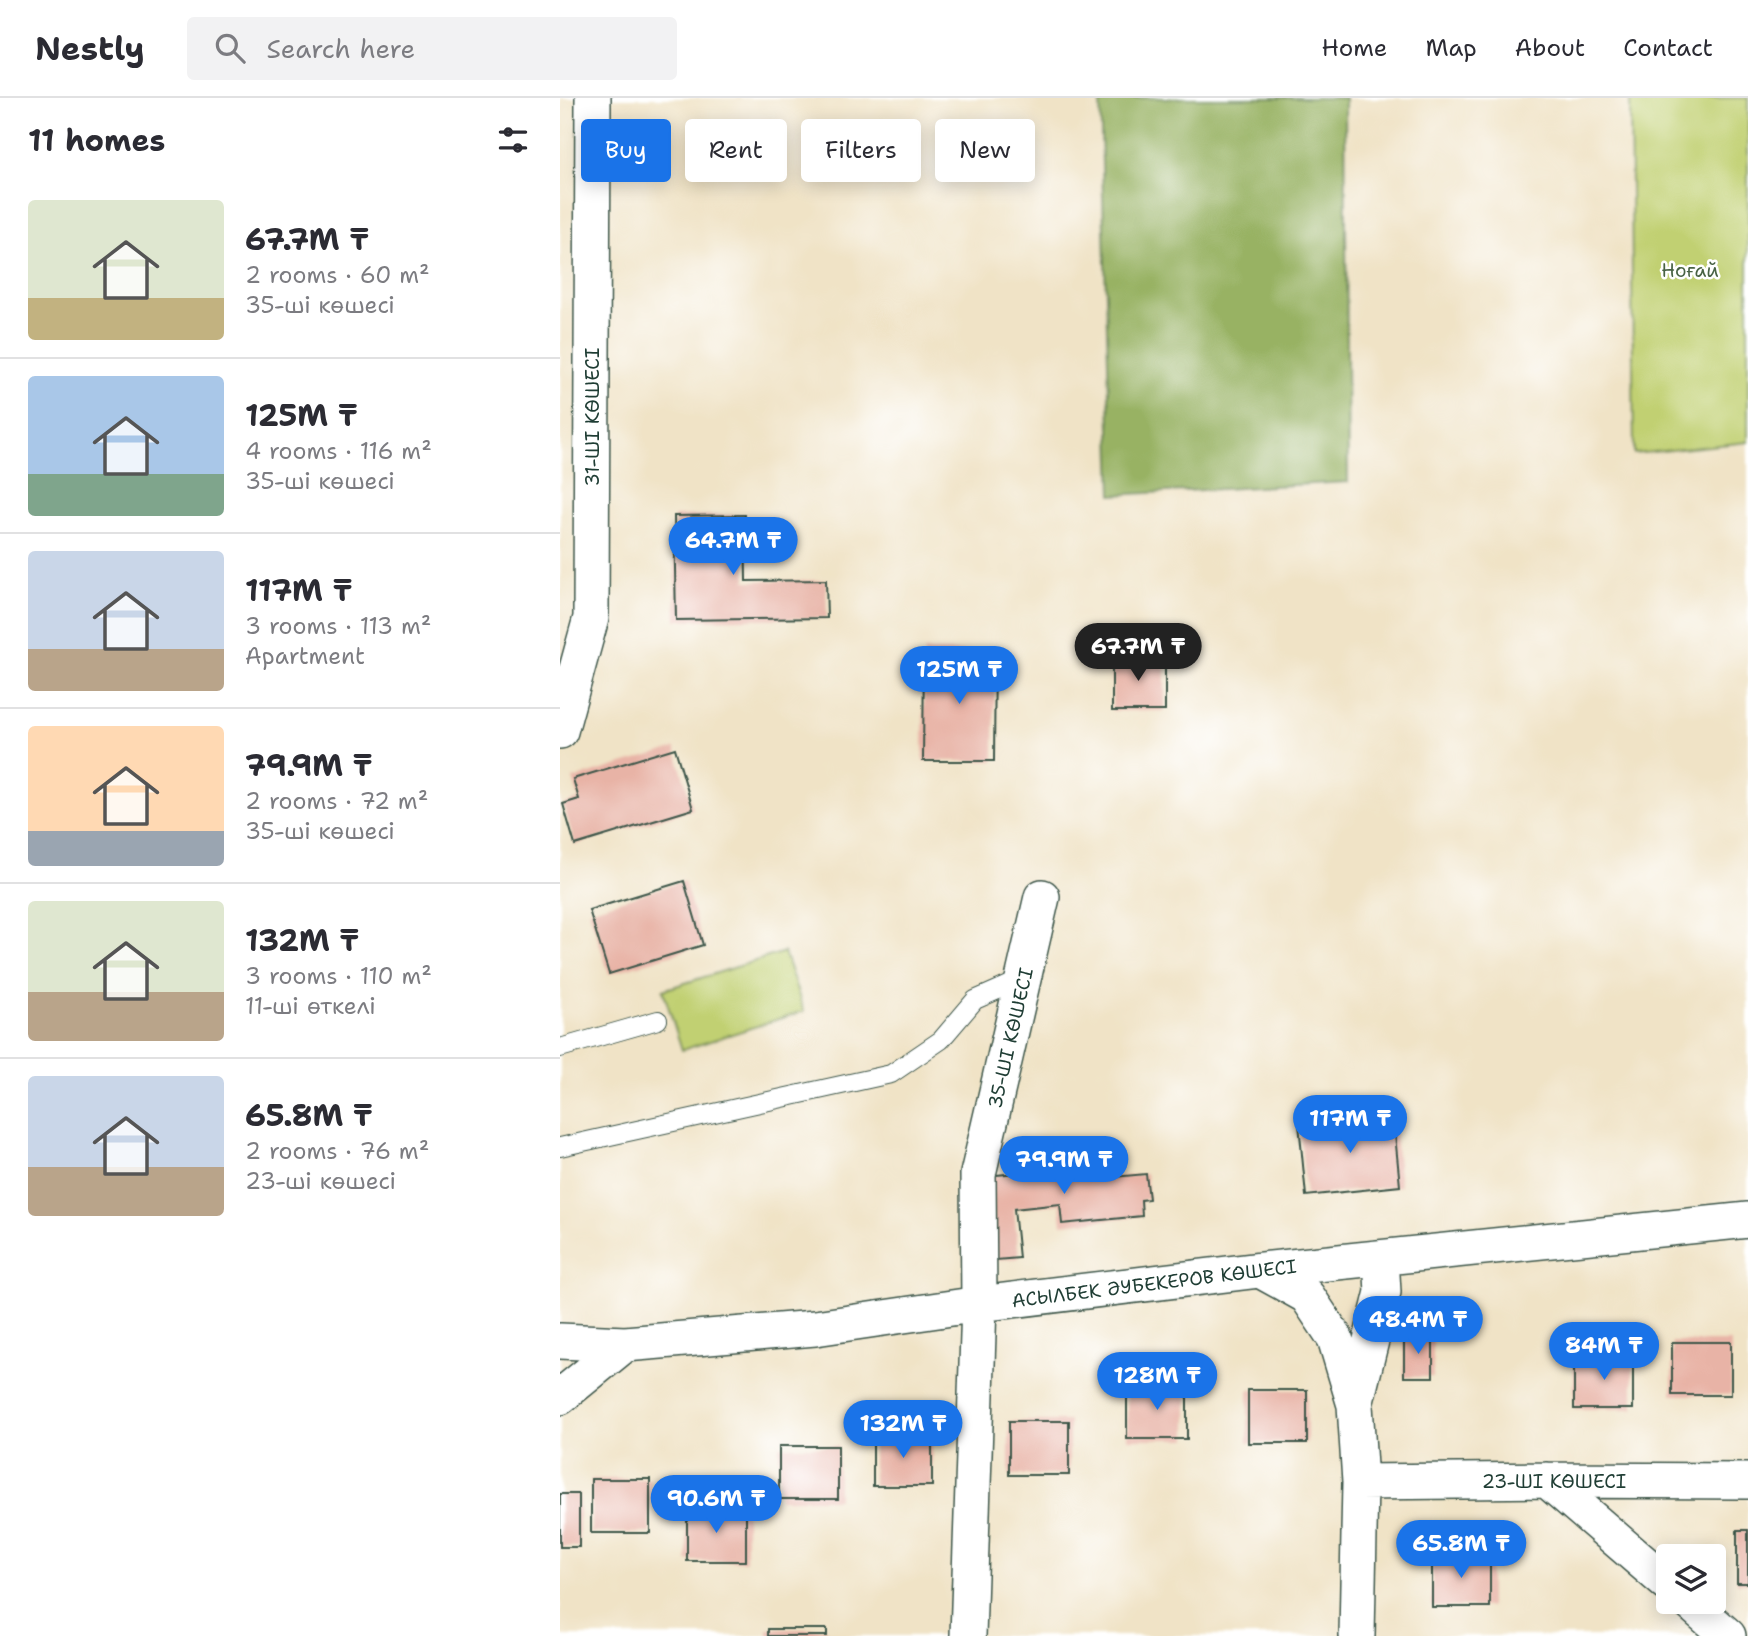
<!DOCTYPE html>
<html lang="en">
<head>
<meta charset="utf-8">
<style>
	:root { --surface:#fff; --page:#f2f2f3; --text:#2b2b33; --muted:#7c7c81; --line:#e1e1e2; --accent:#1a73e8 }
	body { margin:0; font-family:"Shantell Sans",sans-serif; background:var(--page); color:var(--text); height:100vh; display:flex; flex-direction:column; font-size:26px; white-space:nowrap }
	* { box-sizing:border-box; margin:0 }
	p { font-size:23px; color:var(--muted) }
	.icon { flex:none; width:38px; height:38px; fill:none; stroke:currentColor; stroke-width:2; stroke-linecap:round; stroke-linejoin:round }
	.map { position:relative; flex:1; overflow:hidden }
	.panel { display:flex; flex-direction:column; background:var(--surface); width:560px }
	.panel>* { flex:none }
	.guide { position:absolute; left:21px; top:21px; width:665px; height:63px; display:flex; gap:14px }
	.fabs { position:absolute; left:1096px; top:1446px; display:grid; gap:14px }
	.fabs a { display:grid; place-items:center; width:70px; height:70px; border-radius:7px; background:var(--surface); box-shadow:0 4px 18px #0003; font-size:35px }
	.price { position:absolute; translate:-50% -60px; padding:0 16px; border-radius:24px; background:var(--accent); color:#fff; font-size:23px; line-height:46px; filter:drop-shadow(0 2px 4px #0008) }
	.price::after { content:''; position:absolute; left:50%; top:42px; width:21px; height:16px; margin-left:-10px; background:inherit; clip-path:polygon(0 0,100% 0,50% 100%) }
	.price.active { background:#222; color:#fff }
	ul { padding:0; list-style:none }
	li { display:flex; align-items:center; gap:21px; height:175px; padding:0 28px }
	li+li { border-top:2px solid var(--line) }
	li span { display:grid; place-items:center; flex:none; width:196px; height:140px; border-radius:7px; color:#555 }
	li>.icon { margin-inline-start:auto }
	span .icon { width:84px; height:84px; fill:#fffc; stroke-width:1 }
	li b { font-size:30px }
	h2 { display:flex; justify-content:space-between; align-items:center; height:84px; padding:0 28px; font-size:30px }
	.tag { padding:0 24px; border-radius:7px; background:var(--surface); box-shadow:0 4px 18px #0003; font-size:24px; line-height:63px }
	.tag.active { background:var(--accent); color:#fff }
	header { display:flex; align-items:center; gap:42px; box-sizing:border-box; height:98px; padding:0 35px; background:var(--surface); border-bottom:2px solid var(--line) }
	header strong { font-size:33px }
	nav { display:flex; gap:38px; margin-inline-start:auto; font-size:24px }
	.search { width:490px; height:63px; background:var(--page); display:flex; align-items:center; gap:18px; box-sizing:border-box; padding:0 24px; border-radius:7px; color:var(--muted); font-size:26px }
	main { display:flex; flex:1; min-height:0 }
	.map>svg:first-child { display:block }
	.green { fill:#c1d072; stroke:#708653; stroke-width:2 }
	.forest { fill:#98b264; stroke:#5c784c; stroke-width:2 }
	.building { fill:#e8b3a6 }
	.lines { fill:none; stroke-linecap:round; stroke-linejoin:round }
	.lane-casing { stroke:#3e564a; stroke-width:20 }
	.street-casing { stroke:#3e564a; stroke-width:38 }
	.lane { stroke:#fff; stroke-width:18 }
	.street { stroke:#fff; stroke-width:35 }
	.labels { text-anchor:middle; stroke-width:5; stroke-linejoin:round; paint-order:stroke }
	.park-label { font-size:19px; fill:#486244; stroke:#fff }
	.street-label { font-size:19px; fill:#1f3d34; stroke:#fff }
</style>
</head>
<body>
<header>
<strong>Nestly</strong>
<div class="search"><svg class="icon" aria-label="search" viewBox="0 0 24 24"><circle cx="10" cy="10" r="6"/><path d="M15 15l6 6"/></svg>Search here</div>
<nav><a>Home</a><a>Map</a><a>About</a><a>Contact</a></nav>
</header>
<main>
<section class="panel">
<h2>11 homes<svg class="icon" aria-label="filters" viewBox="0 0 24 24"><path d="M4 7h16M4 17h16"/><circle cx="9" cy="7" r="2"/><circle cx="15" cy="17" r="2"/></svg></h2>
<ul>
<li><span style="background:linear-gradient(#dfe7d0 70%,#c2b280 0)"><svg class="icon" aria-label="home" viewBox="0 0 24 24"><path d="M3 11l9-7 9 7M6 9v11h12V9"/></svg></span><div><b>67.7M ₸</b><p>2 rooms · 60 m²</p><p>35-ші көшесі</p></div></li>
<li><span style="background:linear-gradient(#a9c7e8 70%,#7fa58c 0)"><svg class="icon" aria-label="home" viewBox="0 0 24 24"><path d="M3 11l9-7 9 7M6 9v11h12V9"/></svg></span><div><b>125M ₸</b><p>4 rooms · 116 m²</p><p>35-ші көшесі</p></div></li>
<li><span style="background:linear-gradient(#c9d6e8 70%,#b9a48a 0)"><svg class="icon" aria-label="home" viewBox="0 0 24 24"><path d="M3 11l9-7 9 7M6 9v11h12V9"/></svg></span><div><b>117M ₸</b><p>3 rooms · 113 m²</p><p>Apartment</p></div></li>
<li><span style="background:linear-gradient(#ffd9b3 75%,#9aa5b1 0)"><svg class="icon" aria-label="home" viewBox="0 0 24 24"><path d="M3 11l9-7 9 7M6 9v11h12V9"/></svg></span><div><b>79.9M ₸</b><p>2 rooms · 72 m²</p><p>35-ші көшесі</p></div></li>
<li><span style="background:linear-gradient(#dfe7d0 65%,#b9a48a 0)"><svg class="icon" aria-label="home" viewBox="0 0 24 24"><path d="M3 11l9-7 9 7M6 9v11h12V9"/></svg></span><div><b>132M ₸</b><p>3 rooms · 110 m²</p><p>11-ші өткелі</p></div></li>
<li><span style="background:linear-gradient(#c9d6e8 65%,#b9a48a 0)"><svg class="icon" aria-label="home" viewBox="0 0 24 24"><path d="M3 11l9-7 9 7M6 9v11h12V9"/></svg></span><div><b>65.8M ₸</b><p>2 rooms · 76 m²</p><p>23-ші көшесі</p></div></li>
</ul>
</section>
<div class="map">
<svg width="1188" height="1538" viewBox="0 0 1188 1538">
	<rect width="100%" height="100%" fill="#fff"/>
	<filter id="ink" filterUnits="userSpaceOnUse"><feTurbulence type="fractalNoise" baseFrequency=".0143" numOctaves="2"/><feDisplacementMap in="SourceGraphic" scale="14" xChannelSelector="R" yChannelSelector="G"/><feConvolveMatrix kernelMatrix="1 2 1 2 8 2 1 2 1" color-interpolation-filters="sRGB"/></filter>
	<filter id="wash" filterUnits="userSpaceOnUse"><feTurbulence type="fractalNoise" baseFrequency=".00686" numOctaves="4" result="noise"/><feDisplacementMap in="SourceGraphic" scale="28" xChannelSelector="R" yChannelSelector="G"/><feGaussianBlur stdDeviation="1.57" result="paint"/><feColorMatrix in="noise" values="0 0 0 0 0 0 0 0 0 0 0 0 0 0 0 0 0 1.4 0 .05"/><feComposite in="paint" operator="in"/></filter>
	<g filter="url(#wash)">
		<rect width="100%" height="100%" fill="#f0e3c6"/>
		<path class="green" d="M1070 0H1188V344L1074 356Z
			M224 854 244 913 122 952 103 892Z"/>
		<path class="forest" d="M540 0H785L788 384 552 397Z"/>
		<g id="blocks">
			<path class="building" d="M185 417 186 483 266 482 267 520 116 522 114 418Z
				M364 553H435L434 663H363Z
				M552 557H605V613H552Z
				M115 650 133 711 15 747 3 706 19 701 13 681Z
				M124 783 143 847 49 876 29 812Z
				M833 1016 840 1088 746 1098 739 1026Z
				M551 1055 554 1079 586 1076 589 1101 581 1102 582 1118 502 1126 500 1106 454 1111 459 1160 436 1162 427 1078 487 1072 486 1061Z
				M844 1237 873 1238V1279H844Z
				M1112 1244H1171V1297H1112Z
				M1014 1258H1073V1311H1014Z
				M567 1288H627V1341H567Z
				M688 1292H747V1345H688Z
				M449 1323H509V1377H449Z
				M313 1335H372V1388H313Z
				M219 1348H278V1401H219Z
				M31 1381H90V1435H31Z
				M0 1396H19V1449H0Z
				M127 1410H186V1463H127Z
				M1177 1432H1188V1485H1177Z
				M872 1456H930V1509H872Z
				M208 1531H267V1538H208Z"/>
		</g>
	</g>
	<g filter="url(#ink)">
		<use href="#blocks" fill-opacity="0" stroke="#3e564a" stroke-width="2"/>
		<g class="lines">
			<defs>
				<path id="lane" d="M0 950 98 922
					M0 1049 331 976 381 942 415 902 465 880"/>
				<path id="street" d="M0 633 31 520 33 0
					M700 1172 747 1198 775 1240 795 1307
					M0 1243 65 1246 255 1230 419 1206 700 1172 1188 1122
					M0 1299 65 1246
					M987 1382 1108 1486
					M800 1384 987 1382 1188 1383
					M1128 1503 1168 1538
					M408 1538 419 1206 418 1076 482 799
					M797 1538 800 1384 795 1307 823 1194 821 1160"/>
			</defs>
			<use href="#lane" class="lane-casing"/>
			<use href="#street" class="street-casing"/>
			<use href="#lane" class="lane"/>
			<use href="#street" class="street"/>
		</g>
	</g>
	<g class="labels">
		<g class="park-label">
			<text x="1130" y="179">Ноғай</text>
		</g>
		<g class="street-label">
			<text transform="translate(32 319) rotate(-90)" y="7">31-ШІ КӨШЕСІ</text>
			<text transform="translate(450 940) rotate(-77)" y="7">35-ШІ КӨШЕСІ</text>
			<text transform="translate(594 1185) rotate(-7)" y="7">АСЫЛБЕК ӘУБЕКЕРОВ КӨШЕСІ</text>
			<text x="994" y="1390">23-ШІ КӨШЕСІ</text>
		</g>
	</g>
</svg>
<div class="fabs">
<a><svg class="icon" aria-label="layers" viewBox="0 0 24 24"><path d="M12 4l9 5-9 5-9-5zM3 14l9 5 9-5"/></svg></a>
</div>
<b class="price" style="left:173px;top:479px">64.7M ₸</b>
<b class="price active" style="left:578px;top:585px">67.7M ₸</b>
<b class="price" style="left:399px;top:608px">125M ₸</b>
<b class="price" style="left:790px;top:1057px">117M ₸</b>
<b class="price" style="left:504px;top:1098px">79.9M ₸</b>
<b class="price" style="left:858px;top:1258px">48.4M ₸</b>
<b class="price" style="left:1044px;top:1284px">84M ₸</b>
<b class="price" style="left:597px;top:1314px">128M ₸</b>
<b class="price" style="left:343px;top:1362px">132M ₸</b>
<b class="price" style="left:156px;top:1437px">90.6M ₸</b>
<b class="price" style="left:901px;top:1482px">65.8M ₸</b>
<div class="guide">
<a class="tag active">Buy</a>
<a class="tag">Rent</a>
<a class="tag">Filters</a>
<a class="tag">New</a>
</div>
</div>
</main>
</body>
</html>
